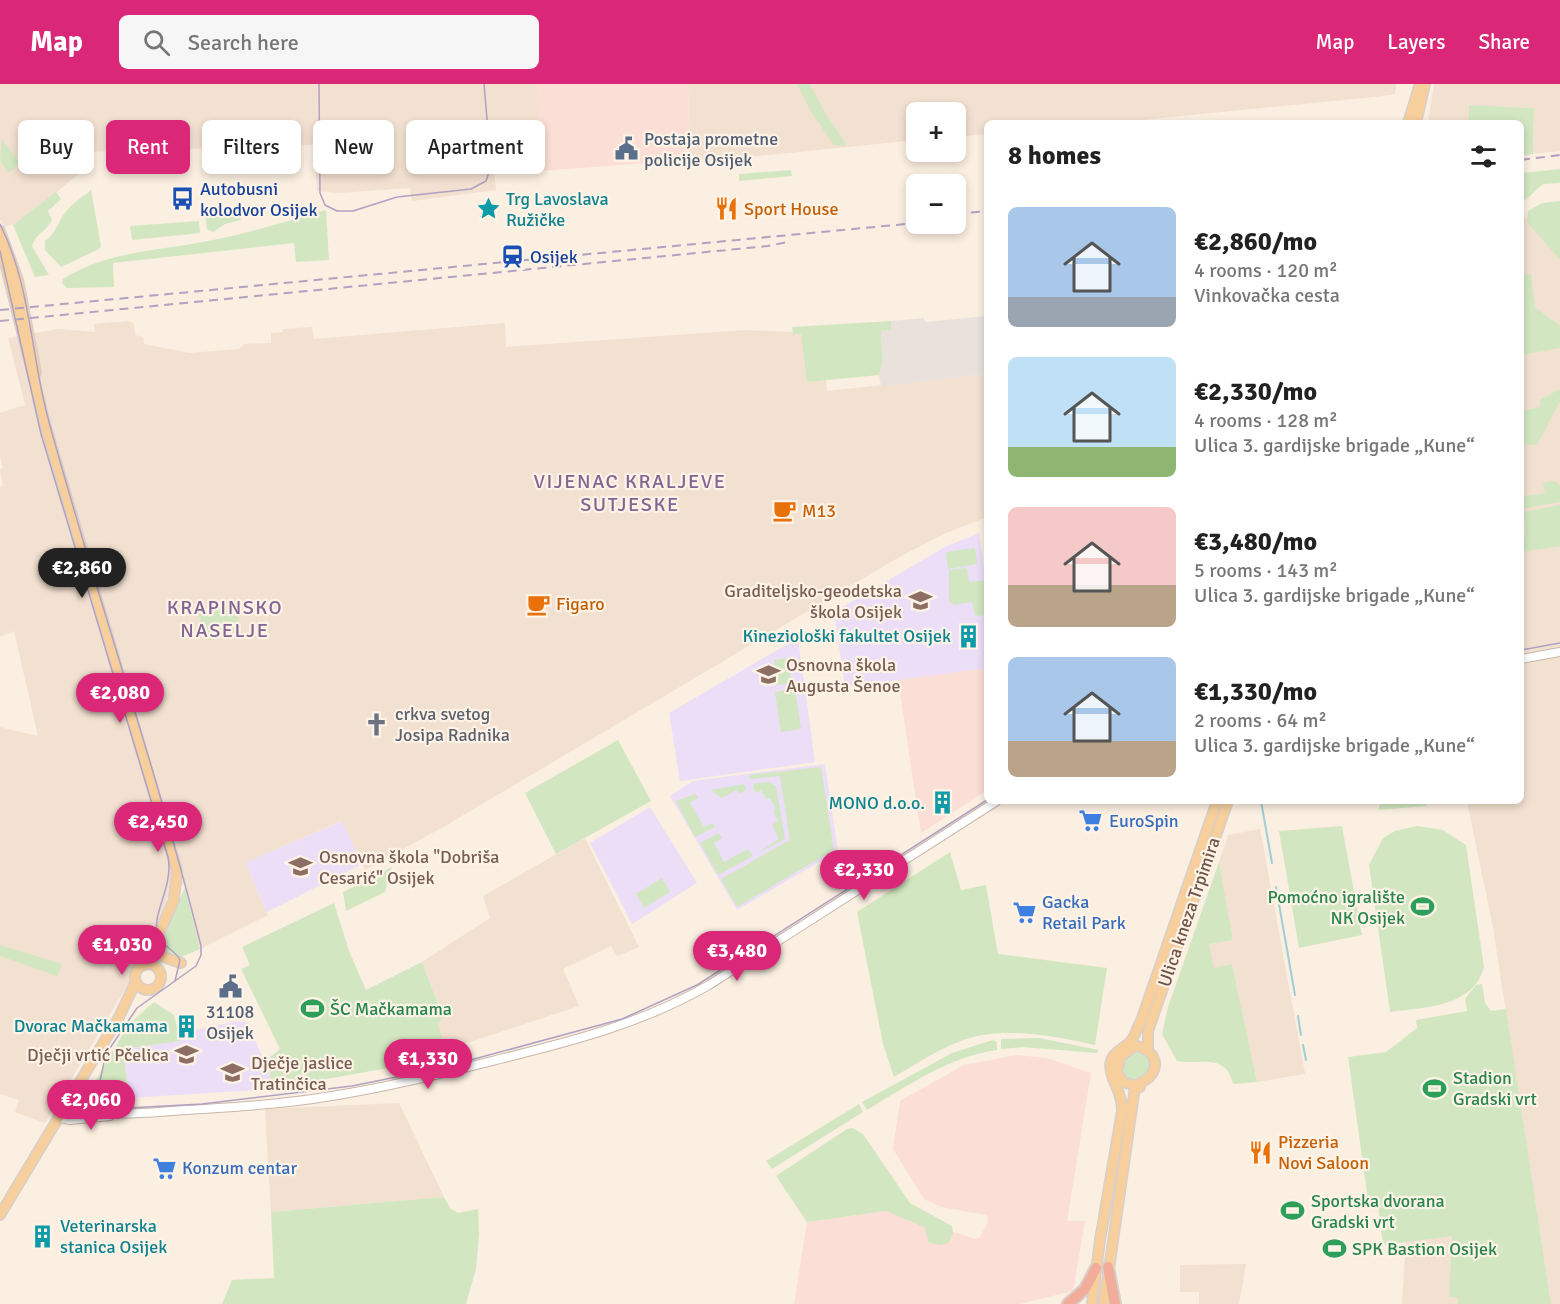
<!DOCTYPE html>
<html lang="en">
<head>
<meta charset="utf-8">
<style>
	:root { --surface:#fff; --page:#f6f6f6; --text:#222; --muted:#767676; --accent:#db2777 }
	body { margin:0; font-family:Signika,sans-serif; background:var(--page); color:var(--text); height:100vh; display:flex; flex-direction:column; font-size:22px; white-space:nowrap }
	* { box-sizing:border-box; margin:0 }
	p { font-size:20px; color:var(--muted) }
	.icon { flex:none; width:33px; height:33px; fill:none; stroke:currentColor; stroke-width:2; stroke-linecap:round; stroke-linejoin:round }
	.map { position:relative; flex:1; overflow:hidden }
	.details { position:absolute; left:984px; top:36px; width:540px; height:684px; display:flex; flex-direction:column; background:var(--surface); border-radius:9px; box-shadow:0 3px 9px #0003 }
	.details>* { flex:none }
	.banner { position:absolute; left:18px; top:36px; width:570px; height:54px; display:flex; gap:12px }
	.tools { position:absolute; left:906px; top:18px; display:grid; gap:12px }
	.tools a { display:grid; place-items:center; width:60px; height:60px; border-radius:9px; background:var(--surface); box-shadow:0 3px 9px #0003; font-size:30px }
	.price { position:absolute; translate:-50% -51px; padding:0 14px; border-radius:21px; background:var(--accent); color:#fff; font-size:20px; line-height:39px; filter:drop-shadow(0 2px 3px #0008) }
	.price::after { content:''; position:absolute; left:50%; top:36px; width:18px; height:14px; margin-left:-9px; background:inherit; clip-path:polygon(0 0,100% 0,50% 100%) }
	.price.current { background:#222; color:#fff }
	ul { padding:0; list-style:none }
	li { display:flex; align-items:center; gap:18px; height:150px; padding:0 24px }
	li span { display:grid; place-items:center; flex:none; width:168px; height:120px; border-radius:9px; color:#555 }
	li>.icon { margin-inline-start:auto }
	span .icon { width:72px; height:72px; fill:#fffc; stroke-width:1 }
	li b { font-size:26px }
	h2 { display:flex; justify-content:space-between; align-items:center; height:72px; padding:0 24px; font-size:26px }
	.chip { padding:0 21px; border-radius:9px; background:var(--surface); box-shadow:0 3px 9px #0003; font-size:21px; line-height:54px }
	.chip.current { background:var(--accent); color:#fff }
	header { display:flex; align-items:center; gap:36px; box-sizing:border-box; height:84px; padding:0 30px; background:var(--accent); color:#fff }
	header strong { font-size:28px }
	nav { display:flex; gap:33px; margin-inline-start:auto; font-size:21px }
	.search { width:420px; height:54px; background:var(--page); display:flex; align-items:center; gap:15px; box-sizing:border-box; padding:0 21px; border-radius:9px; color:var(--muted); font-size:22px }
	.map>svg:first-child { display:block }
	.residential { fill:#f2e0d0 }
	.commercial { fill:#fbded5 }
	.industrial { fill:#e9e2dc }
	.education { fill:#ecdef7 }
	.green { fill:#d2e7c1 }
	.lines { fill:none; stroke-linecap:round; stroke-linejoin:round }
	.stream { stroke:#9ecfd4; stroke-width:2 }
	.minor-casing { stroke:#cab6a8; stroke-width:10 }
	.major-casing { stroke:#d7cfcc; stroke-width:12 }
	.highway-casing { stroke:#d7cfcc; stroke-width:14 }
	.minor { stroke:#fff; stroke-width:8 }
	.major { stroke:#f7cf9c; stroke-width:9 }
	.highway { stroke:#f2ac9a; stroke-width:10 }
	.tram { stroke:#b1a1c2; stroke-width:1.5 }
	.rail { stroke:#b1a1c2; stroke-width:2; stroke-dasharray:9 6; stroke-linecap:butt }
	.labels { text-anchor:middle; stroke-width:4.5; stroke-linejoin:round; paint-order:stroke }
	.service-label { font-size:18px; fill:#4e5e75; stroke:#fef3e6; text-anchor:start }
	.transit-label { font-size:18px; fill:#164399; stroke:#fef3e6; text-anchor:start }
	.culture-label { font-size:18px; fill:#0d838f; stroke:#fef3e6; text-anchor:end }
	.food-label { font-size:18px; fill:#c56008; stroke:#fef3e6; text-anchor:start }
	.education-label { font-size:18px; fill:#785e54; stroke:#fef3e6; text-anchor:start }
	.worship-label { font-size:18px; fill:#5b616d; stroke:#fef3e6; text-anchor:start }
	.shop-label { font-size:18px; fill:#366cbe; stroke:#fef3e6; text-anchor:start }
	.leisure-label { font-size:18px; fill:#27864d; stroke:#fef3e6; text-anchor:start }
	.street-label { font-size:18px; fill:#705549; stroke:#fef3e6 }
	.neighbourhood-label { font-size:20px; letter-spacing:1.5px; fill:#816593; stroke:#fef3e6 }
</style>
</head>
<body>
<header>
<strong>Map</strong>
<div class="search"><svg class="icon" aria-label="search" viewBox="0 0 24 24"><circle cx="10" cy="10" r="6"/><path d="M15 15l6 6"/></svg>Search here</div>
<nav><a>Map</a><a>Layers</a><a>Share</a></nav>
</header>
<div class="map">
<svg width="1560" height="1220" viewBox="0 0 1560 1220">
	<rect width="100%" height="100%" fill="#fbefe1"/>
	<path class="residential" d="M0 0H537L539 59 492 63 496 106 412 117 410 104 338 109 317 107 314 61 83 68 84 85 80 89 18 139 4 143 0 136Z
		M688 0H1396L1395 10 1384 12 1111 39H987V50L956 53V28H916V56L690 79Z
		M1434 0H1560V67L1533 70 1534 24 1469 21 1468 39H1428Z
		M1521 128 1560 176V1220H1551L1493 844 1468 722V717H1521Z
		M129 237 134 240 135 251 143 253 144 260 190 269 239 265 244 260 271 259V249L283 248V245L312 243 314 255 505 239 506 263 747 246 793 248 801 249 807 298 826 296 827 307 987 290V433L946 449 901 472 445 742 365 786 341 737 245 779 268 831 200 865 185 800 171 807 140 880 45 1039 15 1028 19 1016 0 1010V643L38 652 14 547 0 553V403L3 402 0 385 3 384 0 373V329L25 321 8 254 58 245 95 248 94 240Z
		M1260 745 1305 990 1257 998 1232 880 1214 885 1209 860 1233 856 1219 778 1228 751Z
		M585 754 639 863 617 872 611 862 563 885 579 922 446 966 438 941 443 931 422 878 490 834 483 812Z
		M399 1019 444 1113 271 1128 265 1025Z
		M1452 1151 1449 1213 1458 1214V1220H1402L1406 1158Z
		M1246 1180 1239 1220H1199V1208H1180V1181Z"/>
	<path class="commercial" d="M537 0H688L690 76 539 87Z
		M987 584V706L921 749 898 595Z
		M1016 971 1047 974 1091 989 1067 1137H1085L1073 1207 1019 1220H794L807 1138 886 1127 976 1155 980 1153 988 1138 987 1131 941 1123 924 1115 893 1065 900 1017 964 981Z"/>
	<path class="industrial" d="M987 232V290L881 302 879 291 883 277 881 247 891 246V237L924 234 925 238Z"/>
	<path class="education" d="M979 449 987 506V584L845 603 834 528 945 463Z
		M798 554 815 678 680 697 669 629Z
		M825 680 838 767 737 826 670 712 693 697Z
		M650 723 697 799 632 840 590 759Z
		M342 737 362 780 267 828 245 779Z
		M236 937 247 938 262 972 269 974 271 1005 129 1014 123 965 179 957 178 950Z"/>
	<path class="green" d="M797 0H810L824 27 846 60 844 62 834 61 810 26Z
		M1469 21 1534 24 1533 70 1521 72V39H1468Z
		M2 55 20 79 8 89 0 76Z
		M1560 85V99L1543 100 1521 120V89Z
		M791 86 792 92 739 97V90Z
		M91 106 101 162 99 165 61 183 45 166V157C58 147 56 140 65 129 71 120 83 113 91 106Z
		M56 108 61 115 48 127 52 136C47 147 35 150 32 162L49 191 35 193 13 141Z
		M1560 117V176L1527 138 1528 127 1542 119Z
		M326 126 329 176 296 178 294 159 113 179 114 203 67 204 62 199 63 195C111 165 164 167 218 155 254 148 290 136 326 126Z
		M239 127 241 136 225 140 213 148 207 145 205 130Z
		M199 137 200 149 132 156 130 142Z
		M1531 190 1535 223 1560 242V264L1521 271V191Z
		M891 237V246L881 247 883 277 879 291 807 298 801 250H793L792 243Z
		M1560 305V317L1537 361 1521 360V327L1540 323V316Z
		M1556 397 1560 403V418L1521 425V413L1545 409 1543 399Z
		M1560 421V462L1523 468 1521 451 1526 450 1523 428Z
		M975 464 977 480 948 485 946 468Z
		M967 484 969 498 985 496 987 531 975 532 972 518 954 521 949 517V486Z
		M233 518 242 546 207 557 198 529Z
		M788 574 792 599 777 601 774 576Z
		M795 604 801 645 781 648 775 608Z
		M618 656 651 717 556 770 525 709Z
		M821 683 834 766 737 823 721 795 790 756 780 692 750 695 749 691Z
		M769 698 776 702 785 755 756 770 779 755 772 741 778 737 773 727 776 725 770 714 766 715 761 706 756 709 753 704 754 699Z
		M744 700 746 706 740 710 737 706 721 714 711 706Z
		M696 710 698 714 690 719 704 743 712 739 715 743 695 753 676 717Z
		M1392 717H1426L1427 722 1378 726 1380 720Z
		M1342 742 1362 851 1299 864 1279 747Z
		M1417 742 1443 746 1466 761 1484 883C1473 924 1424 923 1390 928L1369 781 1383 754 1395 747Z
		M719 749 722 754 714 759 724 778 748 765 753 772 718 791 700 759Z
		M950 768 961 806 986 801 998 870 1107 884 1095 961C1062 954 1025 946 990 950 956 953 923 976 894 993L883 960 857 828Z
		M1219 778 1233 856 1209 860 1214 884 1232 880 1257 998 1233 1000C1226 967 1197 982 1177 977L1162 950 1168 923Z
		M392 783 385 808 346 827 343 808Z
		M662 794 670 808 644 824 636 810Z
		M185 803 200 865 175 876 166 869 161 861Z
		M334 819 349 867 366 906 422 878 443 932 438 941 449 973 271 1005 269 974 280 965 241 885 250 881 242 863Z
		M0 861 62 880 57 892 0 872Z
		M1482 900 1485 919 1491 927 1506 925 1551 1220H1458V1214L1449 1213 1452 1152 1383 1161 1378 1122 1369 1123 1348 973 1386 968 1417 944 1416 936 1467 927 1465 915 1476 901Z
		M154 918 174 931 180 957 123 965 129 1014 85 1015 128 941Z
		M1039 954 1099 966 1097 969 1022 963 1001 965V955Z
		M993 956 997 958V966C948 973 909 1001 867 1026L862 1018 952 969Z
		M1137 967 1146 971 1150 981 1144 992 1133 998 1127 995 1121 985 1123 975Z
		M859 1020 863 1028 772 1085 766 1077Z
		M853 1044 863 1050 910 1119 952 1142 953 1149 949 1158 941 1161 929 1159 924 1143 886 1127 807 1138 776 1092 847 1045Z
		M444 1113 450 1124 458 1129 478 1125 479 1151 476 1185 466 1220H222L232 1196 274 1194 271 1128Z"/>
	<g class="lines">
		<path class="stream" d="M1261 717 1272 779
			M1276 803 1295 911
			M1298 932 1301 951
			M1303 961 1306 976"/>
		<defs>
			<path id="minor" d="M1521 575 1560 568
				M66 1019C103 1036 149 1028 187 1026 236 1023 284 1020 332 1012 389 1003 444 989 500 975 573 957 643 939 709 901L997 717
				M58 1033 70 1036 110 1032"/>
			<path id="major" d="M1408 39 1420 0
				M1416 39 1425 0
				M0 147 18 196 36 289
				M0 159 45 340 177 787 174 816 145 881
				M156 860 163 873 181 879
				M135 893a13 13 0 1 1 26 0a13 13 0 1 1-26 0Z
				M1132 964 1120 973 1117 988 1123 998 1140 1003
				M1148 966V947L1228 717
				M1122 1025C1121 1006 1114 1002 1111 988 1107 970 1120 968 1130 958 1135 953 1137 943 1141 937L1217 717
				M0 1131 119 933 136 897
				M1092 1220 1100 1156 1123 1021
				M1104 1220 1135 1003C1140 998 1147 997 1151 991 1164 974 1143 959 1127 961"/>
			<path id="highway" d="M1108 1183 1115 1220
				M1068 1220 1085 1205 1096 1184"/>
		</defs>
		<use href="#minor" class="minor-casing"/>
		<use href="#major" class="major-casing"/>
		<use href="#highway" class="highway-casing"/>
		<use href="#minor" class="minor"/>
		<use href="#major" class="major"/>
		<use href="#highway" class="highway"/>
		<path class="tram" d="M319 0 320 109 325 121 337 127H353L397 113 471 105 486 97 491 82 484 0
			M0 140C31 202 31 273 49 338 97 514 157 686 201 862V871L196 882 137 924 106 970 99 1001 104 1014 112 1021 128 1024 202 1020 352 1002 441 984 622 935 697 901 987 716
			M0 167 41 350 168 773C174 803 150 832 158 852 162 863 175 865 180 876L175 897
			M1521 566 1560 559"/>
		<path class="rail" d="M1521 76 1560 71
			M956 130 987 127
			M0 226 916 139
			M0 237 768 162 788 158"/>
	</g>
	<defs>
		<symbol id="civic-bare" viewBox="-9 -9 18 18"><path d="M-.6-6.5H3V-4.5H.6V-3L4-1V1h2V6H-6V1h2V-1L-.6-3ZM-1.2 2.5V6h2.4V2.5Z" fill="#5c6f8a" stroke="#fef3e6" stroke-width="2.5" paint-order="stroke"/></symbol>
		<symbol id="bus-bare" viewBox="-9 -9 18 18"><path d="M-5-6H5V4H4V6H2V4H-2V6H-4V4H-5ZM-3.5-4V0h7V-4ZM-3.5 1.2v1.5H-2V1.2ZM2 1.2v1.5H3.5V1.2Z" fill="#1a4fb4" stroke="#fef3e6" stroke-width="2.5" paint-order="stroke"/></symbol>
		<symbol id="sight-bare" viewBox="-9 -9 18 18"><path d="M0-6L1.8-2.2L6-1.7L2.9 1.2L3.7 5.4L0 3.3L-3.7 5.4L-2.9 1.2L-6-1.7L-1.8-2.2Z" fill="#0f9aa8" stroke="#fef3e6" stroke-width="2.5" paint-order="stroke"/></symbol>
		<symbol id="restaurant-bare" viewBox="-9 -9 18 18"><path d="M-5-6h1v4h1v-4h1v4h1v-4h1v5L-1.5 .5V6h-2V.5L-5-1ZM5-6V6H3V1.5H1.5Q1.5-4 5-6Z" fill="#e8710a" stroke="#fef3e6" stroke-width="2.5" paint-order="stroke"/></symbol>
		<symbol id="station-bare" viewBox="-9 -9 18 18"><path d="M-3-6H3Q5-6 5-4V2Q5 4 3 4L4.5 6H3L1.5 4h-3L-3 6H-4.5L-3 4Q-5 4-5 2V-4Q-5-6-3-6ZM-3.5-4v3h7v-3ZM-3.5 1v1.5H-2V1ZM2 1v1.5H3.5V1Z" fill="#1a4fb4" stroke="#fef3e6" stroke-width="2.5" paint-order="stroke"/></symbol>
		<symbol id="cafe-bare" viewBox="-9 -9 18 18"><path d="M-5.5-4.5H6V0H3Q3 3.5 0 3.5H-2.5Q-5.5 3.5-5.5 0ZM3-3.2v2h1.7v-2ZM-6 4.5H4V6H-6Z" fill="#e8710a" stroke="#fef3e6" stroke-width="2.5" paint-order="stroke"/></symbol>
		<symbol id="school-bare" viewBox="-9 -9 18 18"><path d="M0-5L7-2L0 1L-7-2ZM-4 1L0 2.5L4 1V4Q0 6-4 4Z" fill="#8d6e63" stroke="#fef3e6" stroke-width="2.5" paint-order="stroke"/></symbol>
		<symbol id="building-bare" viewBox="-9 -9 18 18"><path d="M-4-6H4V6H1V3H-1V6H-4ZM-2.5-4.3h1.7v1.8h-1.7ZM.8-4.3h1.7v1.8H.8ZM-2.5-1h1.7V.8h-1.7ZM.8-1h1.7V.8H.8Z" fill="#0f9aa8" stroke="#fef3e6" stroke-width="2.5" paint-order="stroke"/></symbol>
		<symbol id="church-bare" viewBox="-9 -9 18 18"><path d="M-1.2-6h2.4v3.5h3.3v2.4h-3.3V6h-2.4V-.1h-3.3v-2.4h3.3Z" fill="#6b7280" stroke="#fef3e6" stroke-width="2.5" paint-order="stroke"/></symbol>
		<symbol id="supermarket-bare" viewBox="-9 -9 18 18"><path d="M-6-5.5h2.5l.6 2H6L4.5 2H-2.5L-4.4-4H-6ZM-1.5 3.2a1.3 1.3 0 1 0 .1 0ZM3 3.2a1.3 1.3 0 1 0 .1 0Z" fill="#3f7fe0" stroke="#fef3e6" stroke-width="2.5" paint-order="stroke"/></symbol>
		<symbol id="stadium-bare" viewBox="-9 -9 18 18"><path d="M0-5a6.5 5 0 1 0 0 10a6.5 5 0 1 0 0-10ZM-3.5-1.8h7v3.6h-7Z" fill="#2e9e5b" stroke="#fef3e6" stroke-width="2.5" paint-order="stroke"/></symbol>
	</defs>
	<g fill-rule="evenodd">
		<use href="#civic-bare" x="610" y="48" width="33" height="33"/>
		<use href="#bus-bare" x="166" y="98" width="33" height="33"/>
		<use href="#sight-bare" x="472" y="108" width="33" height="33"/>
		<use href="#restaurant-bare" x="710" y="108" width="33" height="33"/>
		<use href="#station-bare" x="496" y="156" width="33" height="33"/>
		<use href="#cafe-bare" x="768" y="410" width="33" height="33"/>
		<use href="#school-bare" x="904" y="500" width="33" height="33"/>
		<use href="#cafe-bare" x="522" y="504" width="33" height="33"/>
		<use href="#building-bare" x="952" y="536" width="33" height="33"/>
		<use href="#school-bare" x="752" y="574" width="33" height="33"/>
		<use href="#church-bare" x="360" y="624" width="33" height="33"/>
		<use href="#building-bare" x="926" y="702" width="33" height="33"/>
		<use href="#supermarket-bare" x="1074" y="720" width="33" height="33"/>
		<use href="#school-bare" x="284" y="766" width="33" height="33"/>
		<use href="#stadium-bare" x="1406" y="806" width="33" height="33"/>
		<use href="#supermarket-bare" x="1008" y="812" width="33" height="33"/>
		<use href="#civic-bare" x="214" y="886" width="33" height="33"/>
		<use href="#stadium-bare" x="296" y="908" width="33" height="33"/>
		<use href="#building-bare" x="170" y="926" width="33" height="33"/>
		<use href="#school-bare" x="170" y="954" width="33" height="33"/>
		<use href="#school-bare" x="216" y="972" width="33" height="33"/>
		<use href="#stadium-bare" x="1418" y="988" width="33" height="33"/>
		<use href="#restaurant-bare" x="1244" y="1052" width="33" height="33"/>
		<use href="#supermarket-bare" x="148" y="1068" width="33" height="33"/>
		<use href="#stadium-bare" x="1276" y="1110" width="33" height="33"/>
		<use href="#building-bare" x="26" y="1136" width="33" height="33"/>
		<use href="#stadium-bare" x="1318" y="1148" width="33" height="33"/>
	</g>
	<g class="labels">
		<g class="service-label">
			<text x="644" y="61">Postaja prometne<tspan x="644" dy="21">policije Osijek</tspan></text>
			<text x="230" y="934" text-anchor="middle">31108<tspan x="230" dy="21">Osijek</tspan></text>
		</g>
		<g class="transit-label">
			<text x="200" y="111">Autobusni<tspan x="200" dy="21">kolodvor Osijek</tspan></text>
			<text x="530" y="179">Osijek</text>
		</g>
		<g class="culture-label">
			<text x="506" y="121" text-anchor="start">Trg Lavoslava<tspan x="506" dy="21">Ružičke</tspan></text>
			<text x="951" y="558">Kineziološki fakultet Osijek</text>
			<text x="925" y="725">MONO d.o.o.</text>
			<text x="168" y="948">Dvorac Mačkamama</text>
			<text x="60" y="1148" text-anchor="start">Veterinarska<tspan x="60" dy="21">stanica Osijek</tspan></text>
		</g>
		<g class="food-label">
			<text x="744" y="131">Sport House</text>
			<text x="802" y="433">M13</text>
			<text x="556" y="526">Figaro</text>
			<text x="1278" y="1064">Pizzeria<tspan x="1278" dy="21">Novi Saloon</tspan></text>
		</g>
		<g class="education-label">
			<text x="902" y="513" text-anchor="end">Graditeljsko-geodetska<tspan x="902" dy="21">škola Osijek</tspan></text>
			<text x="786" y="587">Osnovna škola<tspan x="786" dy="21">Augusta Šenoe</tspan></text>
			<text x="319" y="779">Osnovna škola "Dobriša<tspan x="319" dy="21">Cesarić" Osijek</tspan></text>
			<text x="169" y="977" text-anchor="end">Dječji vrtić Pčelica</text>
			<text x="251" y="985">Dječje jaslice<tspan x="251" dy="21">Tratinčica</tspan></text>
		</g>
		<g class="worship-label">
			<text x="395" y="636">crkva svetog<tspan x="395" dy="21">Josipa Radnika</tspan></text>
		</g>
		<g class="shop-label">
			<text x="1109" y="743">EuroSpin</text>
			<text x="1042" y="824">Gacka<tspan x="1042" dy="21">Retail Park</tspan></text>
			<text x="182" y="1090">Konzum centar</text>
		</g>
		<g class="leisure-label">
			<text x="1405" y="819" text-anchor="end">Pomoćno igralište<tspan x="1405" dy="21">NK Osijek</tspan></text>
			<text x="330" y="931">ŠC Mačkamama</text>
			<text x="1453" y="1000">Stadion<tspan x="1453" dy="21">Gradski vrt</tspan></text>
			<text x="1311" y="1123">Sportska dvorana<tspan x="1311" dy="21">Gradski vrt</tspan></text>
			<text x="1352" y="1171">SPK Bastion Osijek</text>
		</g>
		<g class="street-label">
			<text transform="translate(1189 828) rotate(-71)" y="6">Ulica kneza Trpimira</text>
		</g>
		<g class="neighbourhood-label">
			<text x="630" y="404">VIJENAC KRALJEVE<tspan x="630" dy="23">SUTJESKE</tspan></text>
			<text x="225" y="530">KRAPINSKO<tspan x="225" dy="23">NASELJE</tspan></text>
		</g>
	</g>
</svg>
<div class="tools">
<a>+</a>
<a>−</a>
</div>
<b class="price current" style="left:82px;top:515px">€2,860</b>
<b class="price" style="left:120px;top:640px">€2,080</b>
<b class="price" style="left:158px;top:769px">€2,450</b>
<b class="price" style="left:864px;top:817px">€2,330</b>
<b class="price" style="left:122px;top:892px">€1,030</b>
<b class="price" style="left:737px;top:898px">€3,480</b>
<b class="price" style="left:428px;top:1006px">€1,330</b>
<b class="price" style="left:91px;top:1047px">€2,060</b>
<div class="banner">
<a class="chip">Buy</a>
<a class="chip current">Rent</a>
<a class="chip">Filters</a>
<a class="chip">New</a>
<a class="chip">Apartment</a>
</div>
<section class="details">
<h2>8 homes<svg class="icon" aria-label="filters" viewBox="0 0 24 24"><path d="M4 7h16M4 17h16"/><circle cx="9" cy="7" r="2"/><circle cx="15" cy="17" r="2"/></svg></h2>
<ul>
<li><span style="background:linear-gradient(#a9c7e8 75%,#9aa5b1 0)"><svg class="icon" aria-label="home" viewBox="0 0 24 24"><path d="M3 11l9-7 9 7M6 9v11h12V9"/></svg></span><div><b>€2,860/mo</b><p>4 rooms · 120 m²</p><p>Vinkovačka cesta</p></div></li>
<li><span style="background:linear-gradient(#bfe0f5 75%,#8fb573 0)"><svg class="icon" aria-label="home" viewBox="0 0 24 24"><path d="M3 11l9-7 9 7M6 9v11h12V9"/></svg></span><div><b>€2,330/mo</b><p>4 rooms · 128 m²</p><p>Ulica 3. gardijske brigade „Kune“</p></div></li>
<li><span style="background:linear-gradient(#f6c9c9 65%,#b9a48a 0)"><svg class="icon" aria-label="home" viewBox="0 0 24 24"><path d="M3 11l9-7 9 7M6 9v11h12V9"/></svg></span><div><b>€3,480/mo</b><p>5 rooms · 143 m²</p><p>Ulica 3. gardijske brigade „Kune“</p></div></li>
<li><span style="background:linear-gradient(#a9c7e8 70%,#b9a48a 0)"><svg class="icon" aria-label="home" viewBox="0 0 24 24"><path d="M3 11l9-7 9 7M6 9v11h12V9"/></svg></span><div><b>€1,330/mo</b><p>2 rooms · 64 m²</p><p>Ulica 3. gardijske brigade „Kune“</p></div></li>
</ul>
</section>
</div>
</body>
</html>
